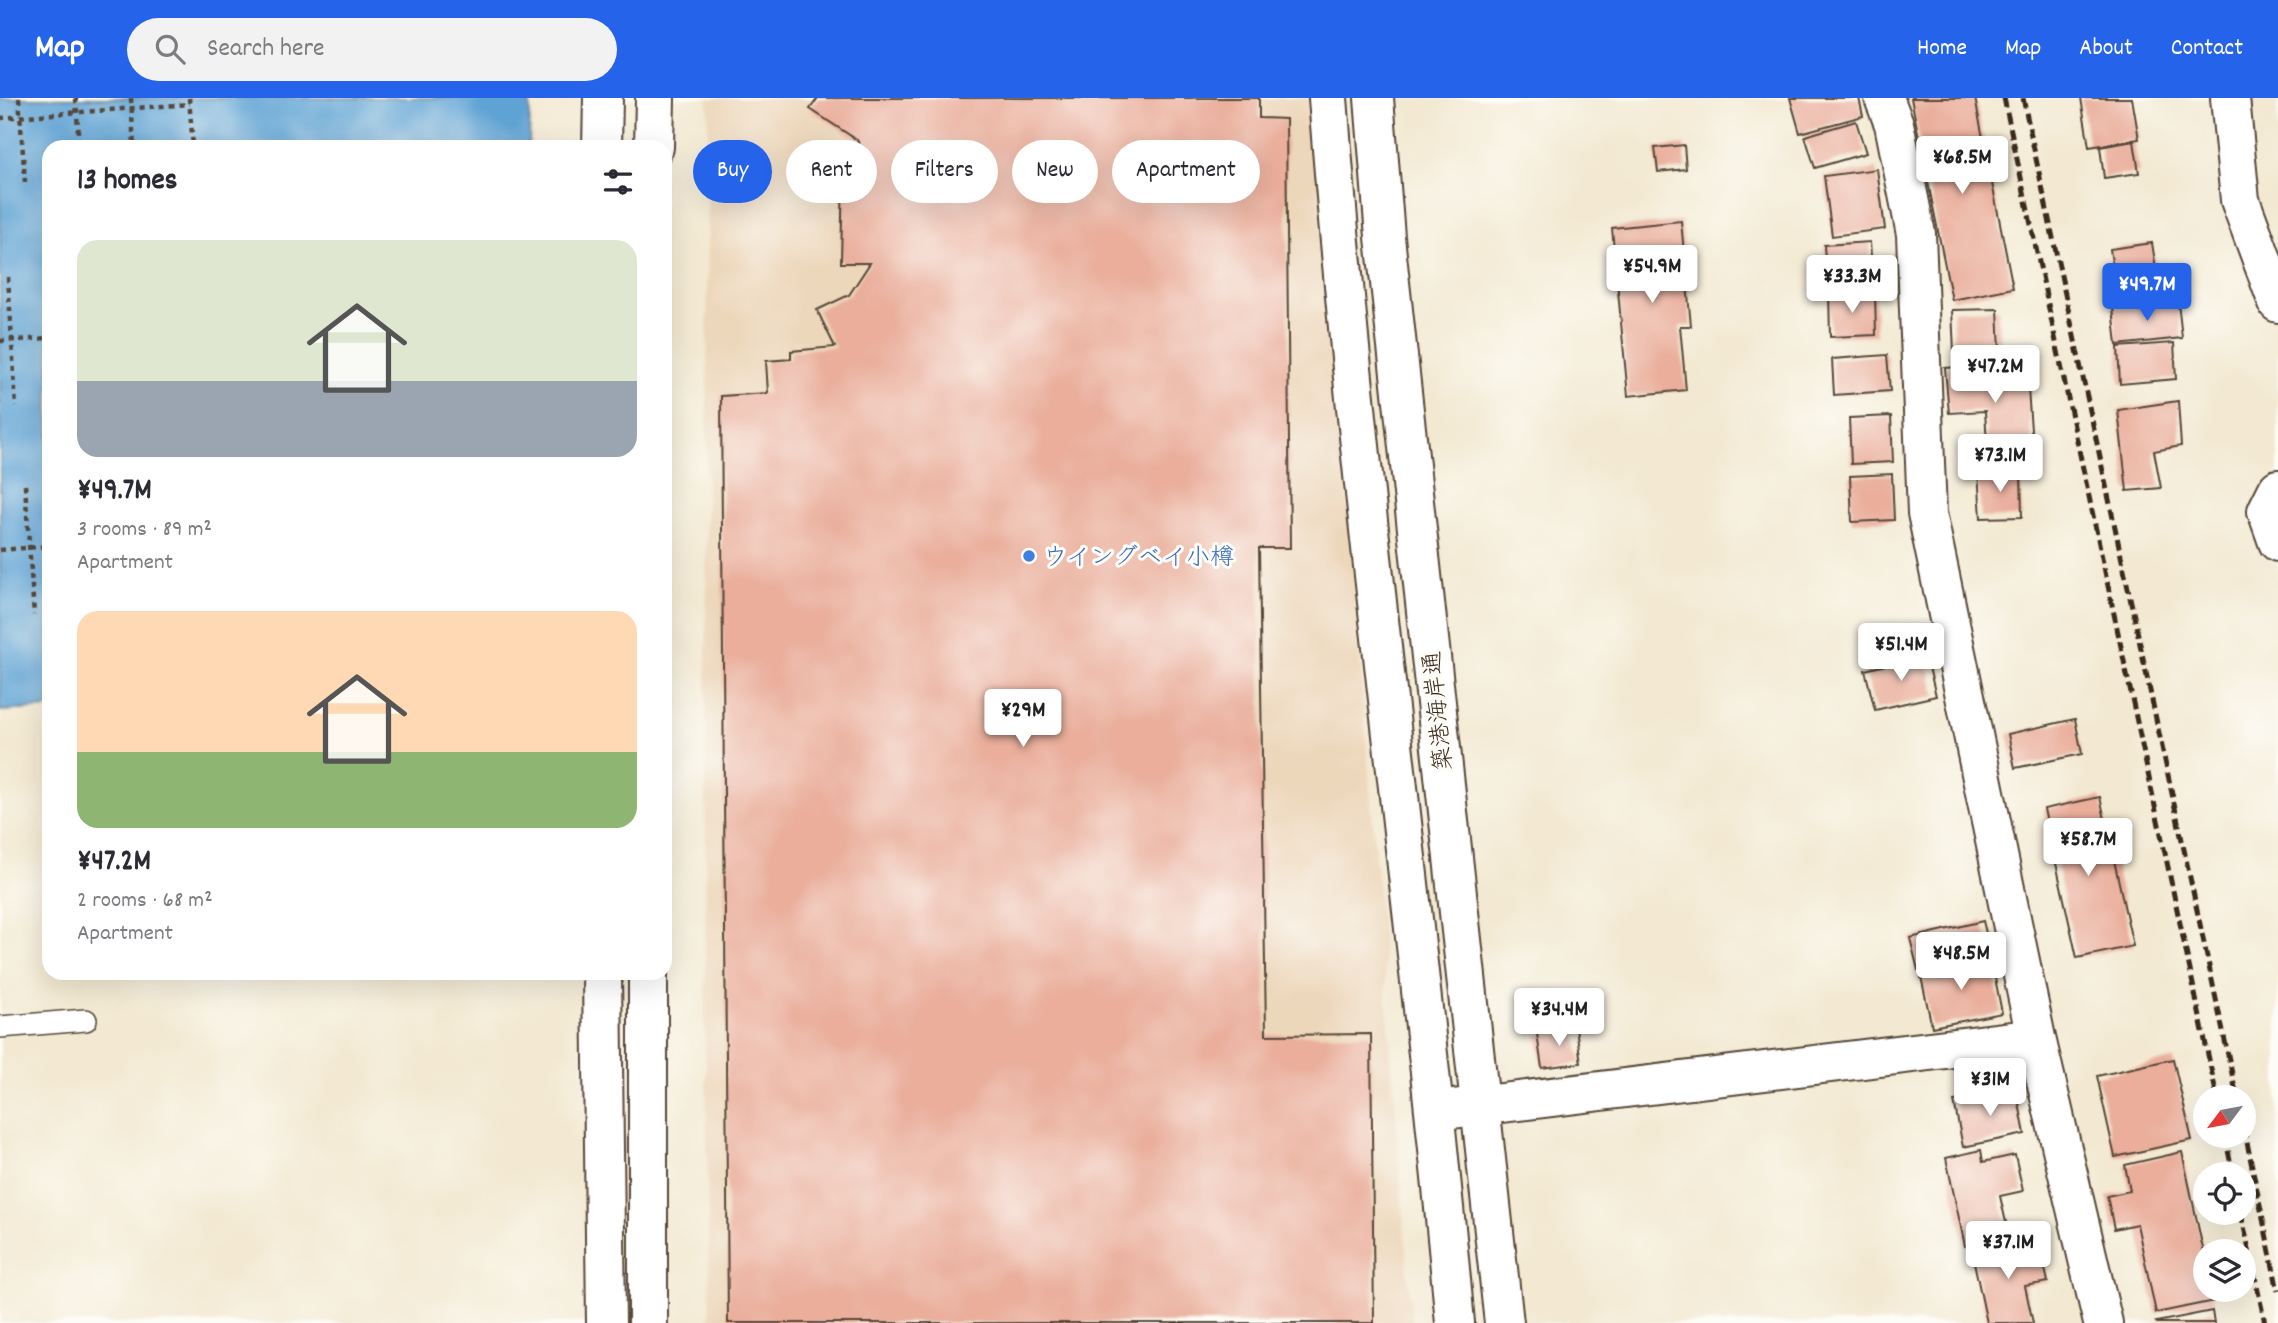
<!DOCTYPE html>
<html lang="en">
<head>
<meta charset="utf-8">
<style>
	:root { --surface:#fff; --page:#f2f2f3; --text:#2b2b33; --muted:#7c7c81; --accent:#2563eb }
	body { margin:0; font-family:Dekko,"Klee One",sans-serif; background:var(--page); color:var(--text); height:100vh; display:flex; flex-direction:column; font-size:26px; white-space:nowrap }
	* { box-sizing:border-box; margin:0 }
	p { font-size:23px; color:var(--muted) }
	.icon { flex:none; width:38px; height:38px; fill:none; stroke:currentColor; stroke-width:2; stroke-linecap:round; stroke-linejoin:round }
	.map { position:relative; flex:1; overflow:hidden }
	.drawer { position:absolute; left:42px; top:42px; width:630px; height:840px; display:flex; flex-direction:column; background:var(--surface); border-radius:21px; box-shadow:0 7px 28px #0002 }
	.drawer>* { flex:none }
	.banner { position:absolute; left:693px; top:42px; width:665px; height:63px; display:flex; gap:14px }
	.needle { width:46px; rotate:238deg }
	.buttons { position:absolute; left:2193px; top:987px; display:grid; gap:14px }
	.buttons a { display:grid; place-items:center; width:63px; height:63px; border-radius:50%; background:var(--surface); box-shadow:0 7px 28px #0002; font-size:35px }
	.price { position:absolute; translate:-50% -60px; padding:0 16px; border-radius:7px; background:#fff; color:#222; font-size:23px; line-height:46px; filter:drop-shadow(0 2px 4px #0008) }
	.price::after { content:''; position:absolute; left:50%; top:42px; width:21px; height:16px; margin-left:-10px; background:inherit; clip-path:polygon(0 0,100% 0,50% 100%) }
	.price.active { background:var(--accent); color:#fff }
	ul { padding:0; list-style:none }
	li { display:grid; align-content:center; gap:14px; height:371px; padding:0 35px }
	li span { display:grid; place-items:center; height:217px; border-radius:21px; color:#555 }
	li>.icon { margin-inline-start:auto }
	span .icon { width:126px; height:126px; fill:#fffc; stroke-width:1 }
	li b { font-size:30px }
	h2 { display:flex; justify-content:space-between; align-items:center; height:84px; padding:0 35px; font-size:30px }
	.pill { padding:0 24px; border-radius:32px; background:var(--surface); box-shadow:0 7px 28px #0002; font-size:24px; line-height:63px }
	.pill.active { background:var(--accent); color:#fff }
	header { display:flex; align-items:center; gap:42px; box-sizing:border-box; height:98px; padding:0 35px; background:var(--accent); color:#fff }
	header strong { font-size:33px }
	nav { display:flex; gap:38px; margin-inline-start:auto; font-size:24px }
	.search { width:490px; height:63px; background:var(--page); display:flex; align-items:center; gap:18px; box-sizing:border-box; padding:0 24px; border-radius:38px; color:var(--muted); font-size:26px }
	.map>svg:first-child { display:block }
	.built { fill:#edd7bb }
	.water { fill:#5fa3d4; stroke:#4d6679; stroke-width:2 }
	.building { fill:#eaae9b }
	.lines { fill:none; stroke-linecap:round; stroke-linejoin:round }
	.service-casing { stroke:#574739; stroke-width:24 }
	.minor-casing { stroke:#574739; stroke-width:42 }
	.tertiary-casing { stroke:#574739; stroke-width:42 }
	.path { stroke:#574739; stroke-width:4.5; stroke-dasharray:5 5; stroke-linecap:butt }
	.service { stroke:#fff; stroke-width:21 }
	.minor { stroke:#fff; stroke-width:38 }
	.tertiary { stroke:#fff; stroke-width:38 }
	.rail { stroke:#3b2a1e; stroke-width:5; stroke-dasharray:10 5; stroke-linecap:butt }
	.shop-dot { fill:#3f7fe0; stroke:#fdfcf7; stroke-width:2.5 }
	.labels { text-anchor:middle; stroke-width:6; stroke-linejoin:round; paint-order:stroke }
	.shop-label { font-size:24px; fill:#366cbe; stroke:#fdfcf7; text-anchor:start }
	.street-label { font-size:24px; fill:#3b2a1e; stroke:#fdfcf7 }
</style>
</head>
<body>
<header>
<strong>Map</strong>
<div class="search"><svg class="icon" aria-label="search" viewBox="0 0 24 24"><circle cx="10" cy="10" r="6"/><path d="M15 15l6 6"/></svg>Search here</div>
<nav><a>Home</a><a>Map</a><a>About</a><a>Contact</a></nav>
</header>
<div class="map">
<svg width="2278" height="1225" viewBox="0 0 2278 1225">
	<rect width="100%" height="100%" fill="#fdfcf7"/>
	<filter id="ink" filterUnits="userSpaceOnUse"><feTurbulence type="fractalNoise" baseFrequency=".0143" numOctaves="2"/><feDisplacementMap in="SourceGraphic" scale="14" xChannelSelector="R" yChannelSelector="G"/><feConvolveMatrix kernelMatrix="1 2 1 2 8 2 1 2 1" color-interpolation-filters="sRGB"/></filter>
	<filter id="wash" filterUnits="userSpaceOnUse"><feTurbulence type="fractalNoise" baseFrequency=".00686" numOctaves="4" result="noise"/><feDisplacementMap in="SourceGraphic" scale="28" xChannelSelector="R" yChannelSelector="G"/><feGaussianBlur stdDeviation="1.57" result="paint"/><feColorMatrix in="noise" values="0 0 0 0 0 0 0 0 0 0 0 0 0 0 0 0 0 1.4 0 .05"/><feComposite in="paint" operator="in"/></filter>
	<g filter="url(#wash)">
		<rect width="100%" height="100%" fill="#f3e9d2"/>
		<path class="built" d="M708 0H1316L1412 1225H710L705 916Z"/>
		<path class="water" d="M0 0H530L529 49H49V610L0 613Z"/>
		<g id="blocks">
			<path class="building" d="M818 0H1259V20L1286 21 1290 450H1259L1266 937 1371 936 1374 1225H728L721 298 768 295 766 263 791 261V253L835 249 817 212 849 197 870 165H841L843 75H874L857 42 810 11Z
				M1790 0H1859L1863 18 1800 35Z
				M1911 0H1975L2013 190 1952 202Z
				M2081 0H2132L2139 41 2089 49Z
				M1856 23 1866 55 1815 70 1805 38Z
				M2134 43 2139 75 2104 80 2100 49Z
				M1684 47 1686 71 1658 74 1655 50Z
				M1877 71 1885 131 1832 138 1824 78Z
				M1681 123 1691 228H1680L1686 292 1628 298 1612 130Z
				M1870 144 1873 186 1827 190 1824 147Z
				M2152 145 2159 190 2117 196 2110 151Z
				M1875 195 1876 237 1830 239 1829 196Z
				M2178 204 2182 240 2117 247 2113 210Z
				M1998 211 2000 253 1954 254 1952 212Z
				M2174 245 2176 281 2120 286 2118 249Z
				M1887 257 1890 293 1834 297 1832 261Z
				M2026 264 2033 359 1988 362 1985 313 1949 315 1945 270Z
				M2178 303 2181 348 2154 353 2161 390 2127 393 2118 312Z
				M1891 318 1893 364 1851 366 1849 320Z
				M2021 373 2022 419 1981 420 1978 374Z
				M1892 376 1894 422 1852 424 1850 378Z
				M1926 557 1936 598 1875 612 1865 572Z
				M2075 621 2082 656 2015 670 2008 636Z
				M2100 699 2133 848 2077 860 2044 711Z
				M1983 823 1991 855 1918 872 1910 840Z
				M1991 860 2002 915 1932 929 1920 874Z
				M1576 930 1581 965 1542 970 1537 936Z
				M2173 961 2192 1042 2115 1059 2097 978Z
				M2016 990 2025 1036 1963 1049 1954 1003Z
				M1981 1052 1983 1064 2015 1057 2023 1093 2000 1098 2009 1138 1965 1148 1946 1060Z
				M2182 1054 2205 1160V1192H2212L2214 1203 2156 1215 2137 1126 2114 1131 2107 1098 2130 1093 2125 1067Z
				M2006 1143 2008 1155 2040 1148 2048 1184 2025 1188 2033 1225H1987L1971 1150Z
				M2212 1213 2214 1225H2157L2156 1224Z"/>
		</g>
	</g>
	<g filter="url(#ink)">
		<use href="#blocks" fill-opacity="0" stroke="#574739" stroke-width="2"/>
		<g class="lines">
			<defs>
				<path id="service" d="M0 929 86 922"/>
				<path id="minor" d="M1884 0 1894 26 1916 136 1927 415 2036 940 2103 1225
					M2230 0 2240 102 2278 205
					M2278 391 2267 413 2278 444
					M1436 1013 2036 940"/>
				<path id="tertiary" d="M1328 0C1359 410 1418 816 1455 1225
					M1374 0 1385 139 1504 1225
					M602 49 603 0
					M654 49 655 0
					M602 875 606 1225
					M648 875V1225"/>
			</defs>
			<use href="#service" class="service-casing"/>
			<use href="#minor" class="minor-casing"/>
			<use href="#tertiary" class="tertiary-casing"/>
			<path class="path" d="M19 0 25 84
				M76 0 79 49
				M131 0 134 49
				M189 0 193 49
				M0 20 190 6
				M8 179 16 309
				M0 243 49 240
				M25 387 34 517
				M0 452 49 448"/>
			<use href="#service" class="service"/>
			<use href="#minor" class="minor"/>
			<use href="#tertiary" class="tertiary"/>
			<path class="rail" d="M2004 0 2217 999
				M2023 0 2237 999
				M2244 1030 2278 1193
				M2225 1038 2233 1076
				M2241 1115 2265 1225"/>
		</g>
	</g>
	<circle class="shop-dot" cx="1029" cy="458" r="7"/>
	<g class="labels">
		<g class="shop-label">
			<text x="1043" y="466">ウイングベイ小樽</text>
		</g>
		<g class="street-label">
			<text transform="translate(1437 613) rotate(-96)" y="8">築港海岸通</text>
		</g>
	</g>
</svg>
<div class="buttons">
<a><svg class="needle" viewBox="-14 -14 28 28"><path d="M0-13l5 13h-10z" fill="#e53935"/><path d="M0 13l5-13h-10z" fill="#7c7c81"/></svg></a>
<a><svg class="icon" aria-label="locate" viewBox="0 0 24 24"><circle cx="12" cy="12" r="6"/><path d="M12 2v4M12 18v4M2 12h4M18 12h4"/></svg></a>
<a><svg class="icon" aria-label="layers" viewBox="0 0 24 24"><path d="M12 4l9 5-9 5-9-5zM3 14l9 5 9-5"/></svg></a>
</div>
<b class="price" style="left:1962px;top:98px">¥68.5M</b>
<b class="price" style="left:1652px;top:207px">¥54.9M</b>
<b class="price" style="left:1852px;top:217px">¥33.3M</b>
<b class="price active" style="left:2147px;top:225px">¥49.7M</b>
<b class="price" style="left:1995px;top:307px">¥47.2M</b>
<b class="price" style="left:2000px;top:396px">¥73.1M</b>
<b class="price" style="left:1901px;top:585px">¥51.4M</b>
<b class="price" style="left:1023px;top:651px">¥29M</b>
<b class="price" style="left:2088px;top:780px">¥58.7M</b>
<b class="price" style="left:1961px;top:894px">¥48.5M</b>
<b class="price" style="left:1559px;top:950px">¥34.4M</b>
<b class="price" style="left:1990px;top:1020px">¥31M</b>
<b class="price" style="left:2008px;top:1183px">¥37.1M</b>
<div class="banner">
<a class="pill active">Buy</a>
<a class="pill">Rent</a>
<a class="pill">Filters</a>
<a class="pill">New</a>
<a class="pill">Apartment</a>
</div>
<section class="drawer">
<h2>13 homes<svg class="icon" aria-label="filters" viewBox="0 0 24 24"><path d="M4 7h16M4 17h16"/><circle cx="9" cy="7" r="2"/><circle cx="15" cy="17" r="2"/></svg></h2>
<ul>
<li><span style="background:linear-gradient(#dfe7d0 65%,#9aa5b1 0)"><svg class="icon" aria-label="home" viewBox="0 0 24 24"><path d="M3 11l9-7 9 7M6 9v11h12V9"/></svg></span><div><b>¥49.7M</b><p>3 rooms · 89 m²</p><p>Apartment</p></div></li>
<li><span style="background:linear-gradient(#ffd9b3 65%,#8fb573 0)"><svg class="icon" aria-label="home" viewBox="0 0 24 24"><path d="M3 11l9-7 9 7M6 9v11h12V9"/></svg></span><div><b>¥47.2M</b><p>2 rooms · 68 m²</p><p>Apartment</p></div></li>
</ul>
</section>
</div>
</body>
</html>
